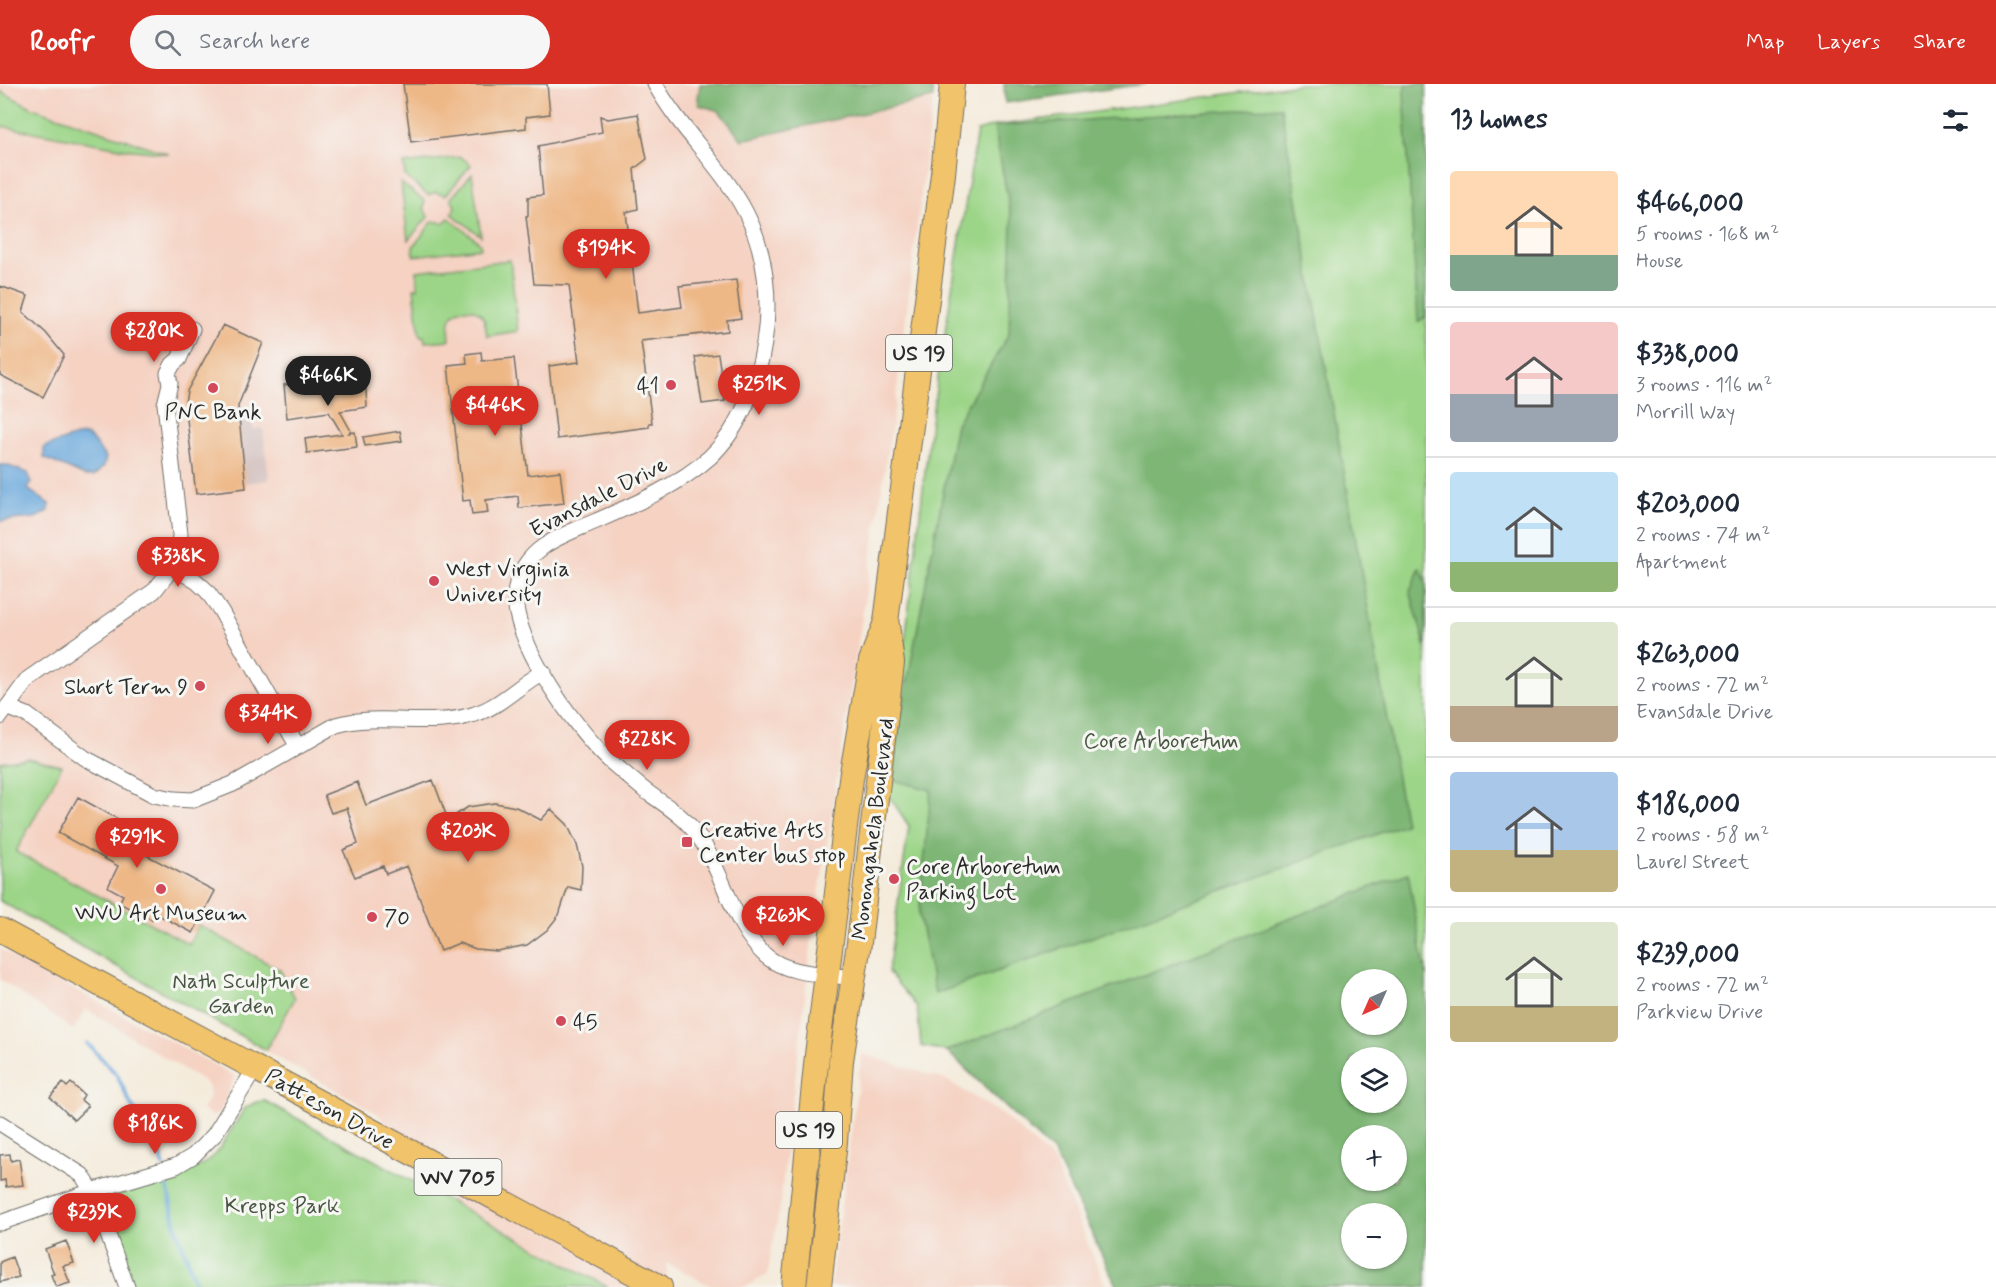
<!DOCTYPE html>
<html lang="en">
<head>
<meta charset="utf-8">
<style>
	:root { --surface:#fff; --page:#f6f6f7; --text:#1f2937; --muted:#747a83; --line:#e0e1e3; --accent:#d93025 }
	body { margin:0; font-family:Mynerve,sans-serif; background:var(--page); color:var(--text); height:100vh; display:flex; flex-direction:column; font-size:22px; white-space:nowrap }
	* { box-sizing:border-box; margin:0 }
	p { font-size:20px; color:var(--muted) }
	.icon { flex:none; width:33px; height:33px; fill:none; stroke:currentColor; stroke-width:2; stroke-linecap:round; stroke-linejoin:round }
	.map { position:relative; flex:1; overflow:hidden }
	.drawer { display:flex; flex-direction:column; background:var(--surface); width:570px }
	.drawer>* { flex:none }
	.needle { width:39px; rotate:225deg }
	.buttons { position:absolute; left:1341px; top:885px; display:grid; gap:12px }
	.buttons a { display:grid; place-items:center; width:66px; height:66px; border-radius:50%; background:var(--surface); box-shadow:0 2px 4px #0004; font-size:30px }
	.price { position:absolute; translate:-50% -51px; padding:0 14px; border-radius:21px; background:var(--accent); color:#fff; font-size:20px; line-height:39px; filter:drop-shadow(0 2px 3px #0008) }
	.price::after { content:''; position:absolute; left:50%; top:36px; width:18px; height:14px; margin-left:-9px; background:inherit; clip-path:polygon(0 0,100% 0,50% 100%) }
	.price.on { background:#222; color:#fff }
	ul { padding:0; list-style:none }
	li { display:flex; align-items:center; gap:18px; height:150px; padding:0 24px }
	li+li { border-top:2px solid var(--line) }
	li span { display:grid; place-items:center; flex:none; width:168px; height:120px; border-radius:6px; color:#555 }
	li>.icon { margin-inline-start:auto }
	span .icon { width:72px; height:72px; fill:#fffc; stroke-width:1 }
	li b { font-size:26px }
	h2 { display:flex; justify-content:space-between; align-items:center; height:72px; padding:0 24px; font-size:26px }
	header { display:flex; align-items:center; gap:36px; box-sizing:border-box; height:84px; padding:0 30px; background:var(--accent); color:#fff }
	header strong { font-size:28px }
	nav { display:flex; gap:33px; margin-inline-start:auto; font-size:21px }
	.search { width:420px; height:54px; background:var(--page); display:flex; align-items:center; gap:15px; box-sizing:border-box; padding:0 21px; border-radius:33px; color:var(--muted); font-size:22px }
	main { display:flex; flex:1; min-height:0 }
	.map>svg:first-child { display:block }
	.built { fill:#f5d2c2 }
	.industrial { fill:#d1bfbd }
	.green { fill:#9cd588; stroke:#64805a; stroke-width:1.5; fill-rule:evenodd }
	.forest { fill:#7db674; stroke:#547050; stroke-width:1.5; fill-rule:evenodd }
	.water { fill:#6aa8dc; stroke:#4a6a84; stroke-width:1.5 }
	.lines { fill:none; stroke-linecap:round; stroke-linejoin:round }
	.stream { stroke:#6aa8dc; stroke-width:4 }
	.building { fill:#eeb786 }
	.street-casing { stroke:#716e69; stroke-width:17 }
	.primary-casing { stroke:#716e69; stroke-width:26 }
	.street { stroke:#fff; stroke-width:15 }
	.primary { stroke:#f1c36a; stroke-width:24 }
	.poi-dot { fill:#d1495b; stroke:#f6f6f2; stroke-width:2 }
	.labels { text-anchor:middle; stroke-width:6; stroke-linejoin:round; paint-order:stroke }
	.shield { fill:#f6f6f2; stroke:#686867; stroke-width:1.5 }
	.shield-label { font-size:21px; font-weight:bold; fill:#2b2b2b }
	.poi-label { font-size:22px; fill:#2b2b2b; stroke:#f6f6f2; text-anchor:start }
	.street-label { font-size:22px; fill:#2b2b2b; stroke:#f6f6f2 }
	.park-label { font-size:22px; fill:#475642; stroke:#f6f6f2 }
</style>
</head>
<body>
<header>
<strong>Roofr</strong>
<div class="search"><svg class="icon" aria-label="search" viewBox="0 0 24 24"><circle cx="10" cy="10" r="6"/><path d="M15 15l6 6"/></svg>Search here</div>
<nav><a>Map</a><a>Layers</a><a>Share</a></nav>
</header>
<main>
<div class="map">
<svg width="1426" height="1203" viewBox="0 0 1426 1203">
	<rect width="100%" height="100%" fill="#f6f6f2"/>
	<filter id="ink" filterUnits="userSpaceOnUse"><feTurbulence type="fractalNoise" baseFrequency=".0167" numOctaves="2"/><feDisplacementMap in="SourceGraphic" scale="12" xChannelSelector="R" yChannelSelector="G"/><feConvolveMatrix kernelMatrix="1 2 1 2 8 2 1 2 1" color-interpolation-filters="sRGB"/></filter>
	<filter id="wash" filterUnits="userSpaceOnUse"><feTurbulence type="fractalNoise" baseFrequency=".008" numOctaves="4" result="noise"/><feDisplacementMap in="SourceGraphic" scale="24" xChannelSelector="R" yChannelSelector="G"/><feGaussianBlur stdDeviation="1.35" result="paint"/><feColorMatrix in="noise" values="0 0 0 0 0 0 0 0 0 0 0 0 0 0 0 0 0 1.4 0 .05"/><feComposite in="paint" operator="in"/></filter>
	<g filter="url(#wash)">
		<rect width="100%" height="100%" fill="#f4ebdb"/>
		<path class="built" d="M0 0H932L933 14 895 321 811 862 779 1128 767 1191 745 1203H713L667 1179V1203H502L487 1159 377 1029 0 818Z
			M0 865 235 992 221 1027 213 1032 202 1026 210 1011 209 1003 206 999 86 925 73 946 0 895Z
			M862 970 946 996 1002 1030 1053 1076 1106 1203H830Z"/>
		<path class="industrial" d="M252 334 253 345 263 344 269 396 245 399 239 335Z"/>
		<path class="green" d="M1300 0H1426V1203H1117L1054 1069 947 967 921 962 917 923 888 888 909 742 887 709 931 337 977 47 994 42ZM1352 896H1396V940H1352ZM1352 974H1396V1018H1352ZM1352 1052H1396V1096H1352ZM1352 1130H1396V1174H1352Z
			M0 7 33 24 169 70 125 65 0 42Z
			M461 73 471 81 446 111 436 108 428 111 405 92 404 80Z
			M472 90 481 152 452 130 455 122 451 114Z
			M401 99 425 117 424 124 428 133 408 156Z
			M449 134 480 159 481 164 414 172 413 163 433 137 443 139Z
			M510 176 518 247 487 252C486 246 486 238 482 232 476 223 459 222 452 232 448 239 449 248 450 256L425 258 424 252H420L414 204H418L417 187Z
			M27 674 62 682 16 768 189 860 199 841 280 886 295 914 266 966 0 817V678Z
			M265 1017 608 1203H127L100 1129 108 1116 147 1099 203 1081 216 1070 245 1024 256 1018Z"/>
		<path class="forest" d="M700 0H932L933 14 742 56 719 27 699 21 698 14Z
			M1004 0H1146L1005 19Z
			M1406 0H1426V232L1418 238 1404 8Z
			M1281 23 1405 740 935 910 919 831 931 706 889 695 956 340 1009 250 1012 137 994 42Z
			M1420 484 1426 498V564L1410 507Z
			M1408 789 1426 893V1203H1117L1054 1069 947 967ZM1352 896H1396V940H1352ZM1352 974H1396V1018H1352ZM1352 1052H1396V1096H1352ZM1352 1130H1396V1174H1352Z"/>
		<path class="water" d="M86 351C94 355 99 367 106 373L104 382 94 392H85L44 374V363L76 352Z
			M0 381H6L28 389 31 399 28 405 49 420V427L35 434 0 437Z"/>
		<g class="lines">
			<path class="stream" d="M87 959 117 991 131 1021 159 1065 163 1082
				M164 1089 176 1143 197 1203"/>
		</g>
		<g id="blocks">
			<path class="building" d="M403 0H547L550 30 526 33V44L411 58Z
				M638 30 647 75 634 85 638 125 626 128 638 229 682 223 679 202 736 196 741 234 727 236 728 247 641 257 652 339H649V343L557 355 549 282 579 278 569 201 534 200 526 132H528V113L543 111 538 62 602 48 600 32 608 35Z
				M0 202 28 212 23 228 46 249 64 271 43 313 0 291Z
				M223 241 263 259 238 322 246 404 196 410 185 319 187 307Z
				M481 268 482 277 514 274 528 391 560 387 564 419 519 424 518 412 486 416 488 429 472 431 470 416 463 417 448 281 467 279 466 270Z
				M718 270 725 317 702 320 695 273Z
				M365 291 367 323 340 327 351 347 349 349 355 348 357 363 307 369 305 355 342 350 329 328 287 334 284 301Z
				M400 347 402 357 365 362 363 353Z
				M433 696 448 736 468 723 495 719 516 723 541 736 551 725 567 740 577 761 582 782 581 806 568 803 559 831 547 846 527 861 497 867 476 865 459 859 440 867 407 782 386 790 383 782 355 793 343 766 358 760 347 724 331 729 324 711 357 698 366 721Z
				M78 713 136 745 127 761 215 807 193 849 155 829 152 836 119 819 123 811 108 803 118 782 58 749Z
				M63 999 67 1003 71 999 84 1011 81 1016 88 1022 74 1036 50 1013Z
				M10 1070 11 1077 19 1075 23 1101 6 1103 5 1096 0 1097V1071Z
				M66 1157 74 1179 63 1182 70 1199 56 1203 51 1191 54 1190 45 1165Z
				M12 1173 19 1193 0 1198V1178Z"/>
		</g>
	</g>
	<g filter="url(#ink)">
		<use href="#blocks" fill-opacity="0" stroke="#716e69" stroke-width="1.5"/>
		<g class="lines">
			<defs>
				<path id="street" d="M655 0C680 46 722 82 746 129 766 167 771 218 764 259 758 299 740 345 710 373 678 402 633 421 594 438 561 452 528 462 517 499 503 547 575 645 610 677 622 687 634 698 647 708 667 722 687 734 701 756 724 791 734 844 766 872 788 891 826 890 853 894
					M173 483 196 497 207 507 221 527 298 663
					M7 623 27 631 85 674 113 689 154 711 174 715 193 716 233 700 336 641C381 628 431 645 475 630 501 622 520 600 543 588
					M0 633 28 595 154 507 173 483 179 465 180 450 165 320 170 300 168 289 173 280 179 275 192 245
					M0 1039 82 1091 92 1107 127 1203
					M0 1139 92 1107 176 1082 193 1072 214 1051 256 983"/>
				<path id="primary" d="M0 846 660 1203
					M794 1203 817 971 851 695 871 577 886 538 943 90 952 0
					M819 1203 835 1058 841 977 859 859 892 579 887 541"/>
			</defs>
			<use href="#street" class="street-casing"/>
			<use href="#primary" class="primary-casing"/>
			<use href="#street" class="street"/>
			<use href="#primary" class="primary"/>
		</g>
	</g>
	<g class="poi-dot">
		<circle cx="671" cy="301" r="6"/>
		<circle cx="213" cy="304" r="6"/>
		<circle cx="434" cy="497" r="6"/>
		<circle cx="200" cy="602" r="6"/>
		<rect x="681" y="752" width="12" height="12" rx="3"/>
		<circle cx="894" cy="795" r="6"/>
		<circle cx="161" cy="805" r="6"/>
		<circle cx="372" cy="833" r="6"/>
		<circle cx="561" cy="937" r="6"/>
	</g>
	<g class="labels">
		<g class="shield">
			<rect x="886" y="251" width="66" height="36" rx="4.5"/>
			<rect x="776" y="1028" width="66" height="36" rx="4.5"/>
			<rect x="414.5" y="1075" width="87" height="36" rx="4.5"/>
		</g>
		<g class="shield-label">
			<text x="919" y="276">US 19</text>
			<text x="809" y="1053">US 19</text>
			<text x="458" y="1100">WV 705</text>
		</g>
		<g class="poi-label">
			<text x="659" y="309" text-anchor="end">41</text>
			<text x="213" y="335" text-anchor="middle">PNC Bank</text>
			<text x="446" y="492">West Virginia<tspan x="446" dy="25">University</tspan></text>
			<text x="188" y="610" text-anchor="end">Short Term 9</text>
			<text x="699" y="753">Creative Arts<tspan x="699" dy="25">Center bus stop</tspan></text>
			<text x="906" y="790">Core Arboretum<tspan x="906" dy="25">Parking Lot</tspan></text>
			<text x="161" y="836" text-anchor="middle">WVU Art Museum</text>
			<text x="384" y="841">70</text>
			<text x="573" y="945">45</text>
		</g>
		<g class="street-label">
			<text transform="translate(598 412) rotate(-27)" y="8">Evansdale Drive</text>
			<text transform="translate(872 745) rotate(-83)" y="8">Monongahela Boulevard</text>
			<text transform="translate(330 1024) rotate(29)" y="8">Patteson Drive</text>
		</g>
		<g class="park-label">
			<text x="1161" y="664">Core Arboretum</text>
			<text x="241" y="904">Nath Sculpture<tspan x="241" dy="25">Garden</tspan></text>
			<text x="282" y="1129">Krepps Park</text>
		</g>
	</g>
</svg>
<div class="buttons">
<a><svg class="needle" viewBox="-14 -14 28 28"><path d="M0-13l5 13h-10z" fill="#e53935"/><path d="M0 13l5-13h-10z" fill="#747a83"/></svg></a>
<a><svg class="icon" aria-label="layers" viewBox="0 0 24 24"><path d="M12 4l9 5-9 5-9-5zM3 14l9 5 9-5"/></svg></a>
<a>+</a>
<a>−</a>
</div>
<b class="price" style="left:606px;top:196px">$194K</b>
<b class="price" style="left:154px;top:279px">$280K</b>
<b class="price on" style="left:328px;top:323px">$466K</b>
<b class="price" style="left:759px;top:332px">$251K</b>
<b class="price" style="left:495px;top:353px">$446K</b>
<b class="price" style="left:178px;top:504px">$338K</b>
<b class="price" style="left:268px;top:661px">$344K</b>
<b class="price" style="left:647px;top:687px">$228K</b>
<b class="price" style="left:468px;top:779px">$203K</b>
<b class="price" style="left:137px;top:785px">$291K</b>
<b class="price" style="left:783px;top:863px">$263K</b>
<b class="price" style="left:155px;top:1071px">$186K</b>
<b class="price" style="left:94px;top:1160px">$239K</b>
</div>
<section class="drawer">
<h2>13 homes<svg class="icon" aria-label="filters" viewBox="0 0 24 24"><path d="M4 7h16M4 17h16"/><circle cx="9" cy="7" r="2"/><circle cx="15" cy="17" r="2"/></svg></h2>
<ul>
<li><span style="background:linear-gradient(#ffd9b3 70%,#7fa58c 0)"><svg class="icon" aria-label="home" viewBox="0 0 24 24"><path d="M3 11l9-7 9 7M6 9v11h12V9"/></svg></span><div><b>$466,000</b><p>5 rooms · 168 m²</p><p>House</p></div></li>
<li><span style="background:linear-gradient(#f6c9c9 60%,#9aa5b1 0)"><svg class="icon" aria-label="home" viewBox="0 0 24 24"><path d="M3 11l9-7 9 7M6 9v11h12V9"/></svg></span><div><b>$338,000</b><p>3 rooms · 116 m²</p><p>Morrill Way</p></div></li>
<li><span style="background:linear-gradient(#bfe0f5 75%,#8fb573 0)"><svg class="icon" aria-label="home" viewBox="0 0 24 24"><path d="M3 11l9-7 9 7M6 9v11h12V9"/></svg></span><div><b>$203,000</b><p>2 rooms · 74 m²</p><p>Apartment</p></div></li>
<li><span style="background:linear-gradient(#dfe7d0 70%,#b9a48a 0)"><svg class="icon" aria-label="home" viewBox="0 0 24 24"><path d="M3 11l9-7 9 7M6 9v11h12V9"/></svg></span><div><b>$263,000</b><p>2 rooms · 72 m²</p><p>Evansdale Drive</p></div></li>
<li><span style="background:linear-gradient(#a9c7e8 65%,#c2b280 0)"><svg class="icon" aria-label="home" viewBox="0 0 24 24"><path d="M3 11l9-7 9 7M6 9v11h12V9"/></svg></span><div><b>$186,000</b><p>2 rooms · 58 m²</p><p>Laurel Street</p></div></li>
<li><span style="background:linear-gradient(#dfe7d0 70%,#c2b280 0)"><svg class="icon" aria-label="home" viewBox="0 0 24 24"><path d="M3 11l9-7 9 7M6 9v11h12V9"/></svg></span><div><b>$239,000</b><p>2 rooms · 72 m²</p><p>Parkview Drive</p></div></li>
</ul>
</section>
</main>
</body>
</html>
